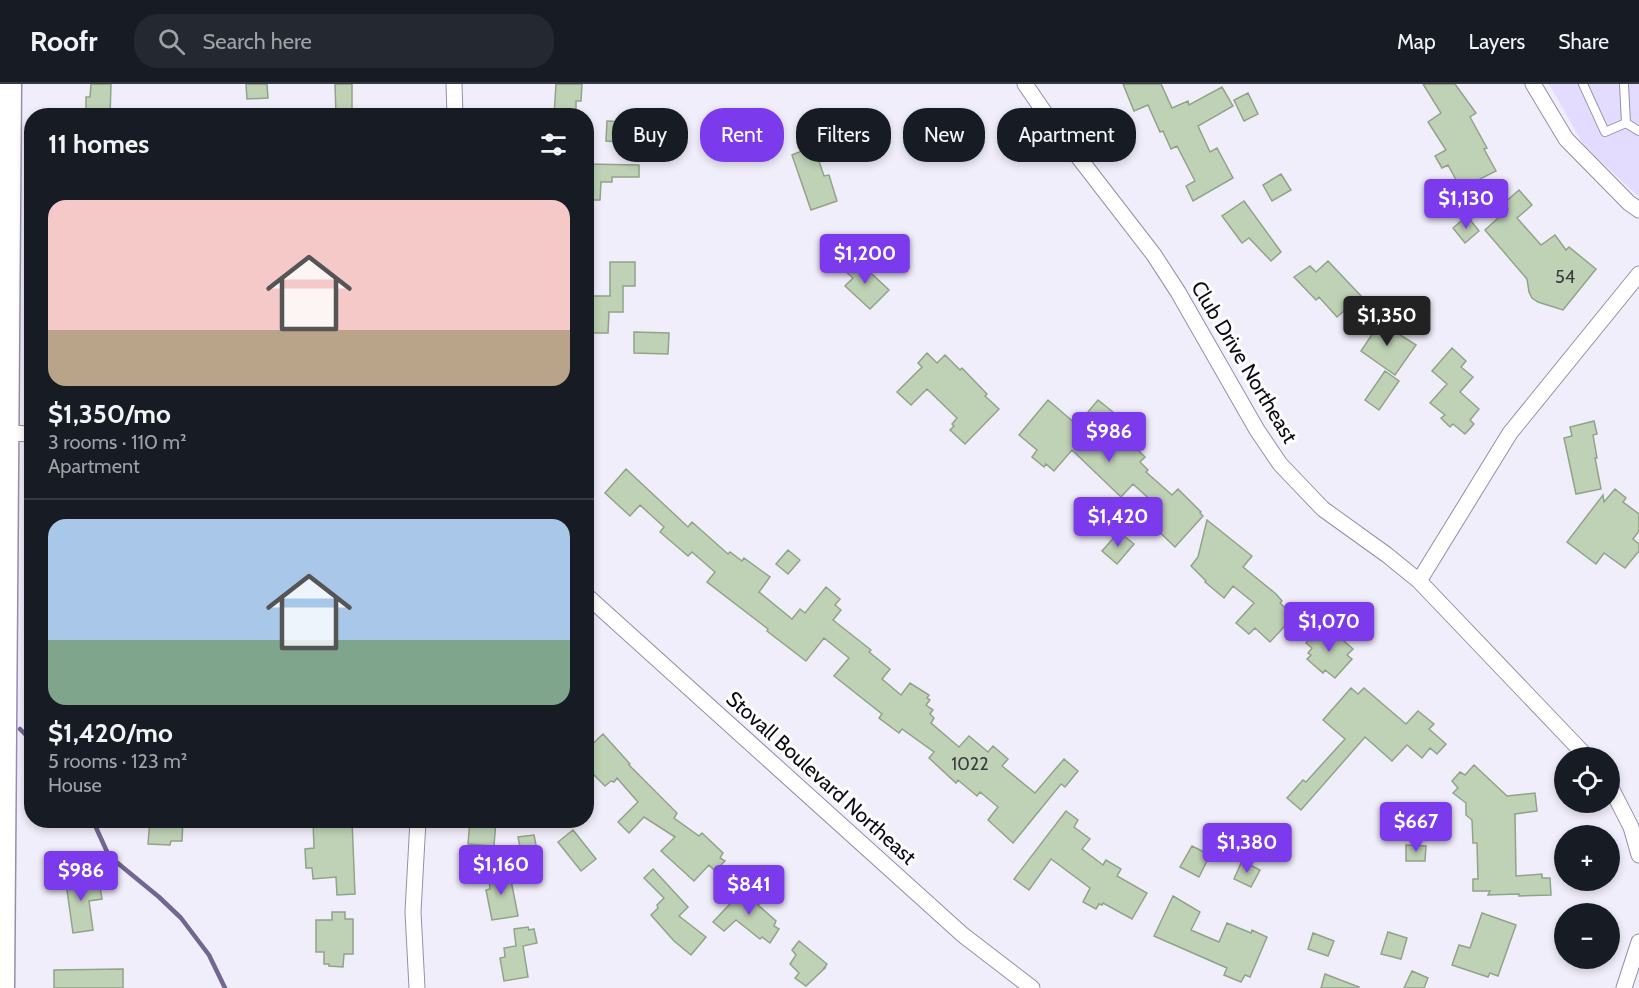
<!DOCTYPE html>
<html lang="en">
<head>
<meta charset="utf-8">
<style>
	:root { --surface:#171b24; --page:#242831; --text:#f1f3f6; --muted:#9ea1a6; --line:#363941; --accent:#7c3aed }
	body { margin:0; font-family:Cabin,sans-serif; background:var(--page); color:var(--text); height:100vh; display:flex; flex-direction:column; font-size:22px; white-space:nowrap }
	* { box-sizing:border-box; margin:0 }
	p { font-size:20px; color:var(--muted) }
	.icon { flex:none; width:33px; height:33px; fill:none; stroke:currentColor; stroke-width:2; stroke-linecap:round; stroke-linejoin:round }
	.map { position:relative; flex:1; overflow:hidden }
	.sheet { position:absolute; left:24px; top:24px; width:570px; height:720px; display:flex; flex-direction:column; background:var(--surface); border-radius:24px; box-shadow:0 3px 9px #0003 }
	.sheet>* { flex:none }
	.guide { position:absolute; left:612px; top:24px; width:570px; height:54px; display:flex; gap:12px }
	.controls { position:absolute; left:1554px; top:663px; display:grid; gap:12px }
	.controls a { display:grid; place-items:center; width:66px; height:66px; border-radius:50%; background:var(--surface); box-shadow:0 3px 9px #0003; font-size:30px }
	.price { position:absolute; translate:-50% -51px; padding:0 14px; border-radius:6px; background:var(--accent); color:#fff; font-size:20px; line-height:39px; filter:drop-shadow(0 2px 3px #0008) }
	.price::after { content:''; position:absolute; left:50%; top:36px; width:18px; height:14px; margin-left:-9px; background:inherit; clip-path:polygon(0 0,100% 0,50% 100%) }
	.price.current { background:#222; color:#fff }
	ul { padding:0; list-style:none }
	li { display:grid; align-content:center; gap:12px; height:318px; padding:0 24px }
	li+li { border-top:2px solid var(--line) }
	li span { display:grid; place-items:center; height:186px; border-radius:18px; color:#555 }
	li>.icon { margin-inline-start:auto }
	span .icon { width:108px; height:108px; fill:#fffc; stroke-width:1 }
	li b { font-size:26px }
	h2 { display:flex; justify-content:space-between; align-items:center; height:72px; padding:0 24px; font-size:26px }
	.pill { padding:0 21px; border-radius:24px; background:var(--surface); box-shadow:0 3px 9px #0003; font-size:21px; line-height:54px }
	.pill.current { background:var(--accent); color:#fff }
	header { display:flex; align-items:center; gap:36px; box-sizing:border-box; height:84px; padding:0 30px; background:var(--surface); border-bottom:2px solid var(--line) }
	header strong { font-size:28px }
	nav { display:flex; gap:33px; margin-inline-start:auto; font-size:21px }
	.search { width:420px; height:54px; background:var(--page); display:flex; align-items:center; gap:15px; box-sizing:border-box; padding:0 21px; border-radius:24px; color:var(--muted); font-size:22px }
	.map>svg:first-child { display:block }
	.green { fill:#e4dcff }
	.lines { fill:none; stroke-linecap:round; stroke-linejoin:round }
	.stream { stroke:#726790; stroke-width:4.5 }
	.building { fill:#bfd2b6; stroke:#91a388; stroke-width:1.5 }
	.service-casing { stroke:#958eab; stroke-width:10 }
	.minor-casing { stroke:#958eab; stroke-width:17 }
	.secondary-casing { stroke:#958eab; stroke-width:25 }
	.service { stroke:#fff; stroke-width:8 }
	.minor { stroke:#fff; stroke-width:15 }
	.secondary { stroke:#fff; stroke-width:22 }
	.labels { text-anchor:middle; stroke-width:6; stroke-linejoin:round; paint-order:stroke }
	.number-label { font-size:18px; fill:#3a3d3d }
	.street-label { font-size:21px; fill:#0e0b15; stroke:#fefefe }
</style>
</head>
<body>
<header>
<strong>Roofr</strong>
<div class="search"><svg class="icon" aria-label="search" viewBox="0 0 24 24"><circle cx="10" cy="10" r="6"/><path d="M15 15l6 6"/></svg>Search here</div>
<nav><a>Map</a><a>Layers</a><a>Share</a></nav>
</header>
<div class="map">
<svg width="1639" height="904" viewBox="0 0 1639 904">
	<rect width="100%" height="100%" fill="#f1eefb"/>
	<path class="green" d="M1549 0H1639V113L1584 62Z"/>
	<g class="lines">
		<path class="stream" d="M20 645 32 657
			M93 737 109 772 159 813 181 834 209 871 225 904"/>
	</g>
	<path class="building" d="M91 0H111L110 32H86V13H90Z
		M246 0H267L268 14 247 15Z
		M335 0H352V32H336Z
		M556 0H582L581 17H576V32H554Z
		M1123 0H1161L1172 24 1188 17 1189 21 1222 3 1233 22 1198 42 1210 68 1217 64 1233 94 1193 117 1186 102 1195 97 1177 62 1171 65 1163 47 1160 48 1148 21 1134 27Z
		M1423 0H1455L1476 29 1470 33 1487 64 1484 65 1496 87 1480 95 1487 108 1468 118 1448 81 1442 84 1435 72 1446 66 1428 38 1441 29Z
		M1248 9 1258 30 1244 37 1234 16Z
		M607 37 627 38 626 44H637L636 59 606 57Z
		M813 60 824 92 829 91 837 117 811 126 792 71 802 67 801 64Z
		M586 80 639 81V93H612V98H601L600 116H586Z
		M1281 90 1291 106 1272 117 1263 101Z
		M1519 106 1532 121 1517 134 1541 161 1555 151 1566 166 1569 163 1596 185 1563 226 1538 218 1532 214 1529 208 1527 195 1485 146 1508 125 1503 120Z
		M1244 117 1281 168 1271 177 1249 154 1242 159 1222 132Z
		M1467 132 1479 147 1465 159 1453 144Z
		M857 176 889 206 870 225 845 202 853 194 846 188Z
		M1328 177 1361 212 1337 233 1319 213 1316 216 1294 193 1310 182 1316 188Z
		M610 178H635V202H623V228H609L608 249H586V212H610Z
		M1374 234 1416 261 1395 291 1361 267 1373 249 1366 245Z
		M634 248 669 249 668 270 634 269Z
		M1452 264 1466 277 1461 283 1473 293 1460 308 1479 325 1470 336 1474 340 1465 350 1453 340 1450 343 1441 334 1445 331 1430 319 1447 300 1432 287Z
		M927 269 937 279 945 271 960 286 962 284 987 310 985 312 999 325 965 360 950 346 954 342 952 340 957 334 927 305 911 321 897 308 922 283 918 279Z
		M1385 287 1399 297 1379 326 1365 316Z
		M1048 316 1077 341 1098 316 1113 328 1106 336 1145 373 1140 378 1148 386 1146 388 1172 411 1178 405 1201 428 1200 429 1203 432 1175 463 1154 443 1152 446 1142 436 1156 421 1133 400 1121 413 1072 366 1054 387 1046 380 1044 383 1032 373 1037 366 1019 351Z
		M1594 337 1597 350 1593 351 1597 374H1595L1601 405 1576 410 1564 354 1572 352 1570 343Z
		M626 385 688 443 692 438 728 470 730 468 742 477 744 474 770 493 759 508 792 535 800 525 805 529 826 503 840 515 835 521 841 526 833 536 871 566 869 568 890 585 882 595 901 611 910 599 929 611 927 614 930 616 926 621 933 626 930 630 934 634 931 639 959 663 969 652 988 668 993 662 1008 675 1002 682 1035 709 1064 675 1078 687 1065 703 1061 700 1013 759 988 736 998 723 980 708 977 712 958 696 956 699 929 674 934 668 902 645 899 649 879 634 882 630 834 592 849 574 824 554 806 577 767 547 768 545 707 498 715 488 692 468 688 472 660 448 664 443 640 421 630 432 605 409Z
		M1615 405 1626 414 1623 418 1639 430V447L1633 455 1639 460V467L1625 484 1604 469 1596 480 1567 458 1603 411 1604 418Z
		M1207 436 1252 472 1243 483 1276 510 1282 517 1280 519 1294 532 1270 558 1255 544 1249 550 1236 539 1254 519 1233 502 1224 514 1205 498 1206 497 1191 482 1198 473Z
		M1119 448 1134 460 1117 480 1102 467Z
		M788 466 800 476 788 490 776 480Z
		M1316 548 1321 552 1324 548 1331 554 1335 549 1353 565 1347 571 1352 575 1335 594 1325 586 1323 589 1307 575 1311 571 1308 569 1312 564 1306 559Z
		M1351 604 1358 610 1364 604 1406 640 1418 627 1434 640 1429 645 1446 660 1437 670 1430 664 1422 674 1407 661 1392 677 1365 653 1301 726 1287 714 1303 696 1306 698 1345 655 1323 636Z
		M603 650 630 680 629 681 677 729 674 734 699 752 702 749 723 769 720 774 725 777 715 787 709 781 694 797 661 767 675 753 644 733 629 749 618 738 638 718 617 694 614 698 611 697 605 702 587 684 592 678 586 672V666Z
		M1474 681 1507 712 1535 709 1537 727 1515 730 1516 792 1542 790V794H1550L1551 811 1519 812V810L1488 811 1490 807H1473V795H1478L1477 759H1473L1472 736 1466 731V719L1453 709 1458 704 1452 697 1460 688 1465 691Z
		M1066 727 1078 736 1074 743 1090 755 1082 765 1103 781 1106 776 1121 785 1117 792 1147 809 1132 835 1103 819 1102 821 1099 820 1096 825 1083 818 1090 804 1051 775 1029 806 1014 795Z
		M150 736H183L182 757H171L170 761 148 760Z
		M313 736H352L355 810 337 811 336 793 313 795 312 784H306L305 765 314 764Z
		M470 736H496L494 762 468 760Z
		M573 746 596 775 581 787 558 758Z
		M534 751 537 766 521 768 518 753Z
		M1406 761 1426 762 1425 777H1406Z
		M1192 762 1210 771 1199 793 1180 783Z
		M1242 777 1260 786 1251 803 1234 795Z
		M653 785 688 823 679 832 706 853 691 871 674 857 651 831 658 824 657 821 664 814 644 794Z
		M509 786 518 832 492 836 486 806 490 805 488 788Z
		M85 789 87 804 100 802 102 815 89 817 93 846 73 849 65 792Z
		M745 804 763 817 758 821 776 837 774 842 779 845 770 859 762 853 760 855 736 836 724 847 713 838Z
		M1173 812 1200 828 1191 846 1219 858 1227 839 1251 849 1252 846 1267 853 1250 893 1245 891 1241 898 1224 891 1227 884 1154 852Z
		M332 828H345V835H353V870H344L343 883 329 882V880H324V868H316V836H332Z
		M1482 829 1516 841 1498 892 1490 889 1488 893 1452 881 1459 861 1470 864Z
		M528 843 529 846 534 845 537 859 523 862 528 893 504 897 500 874 505 873 504 864 516 862 514 845Z
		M1388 848 1407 854 1401 875 1381 870Z
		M1313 849 1334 857 1328 872 1308 865Z
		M799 857 827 880 824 884H825L806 902 795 894 799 889 790 880 796 871 792 866Z
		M123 885V904H54V886Z
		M1412 887 1428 894 1424 904H1404Z
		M1325 890 1359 903 1358 904H1321Z"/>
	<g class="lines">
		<defs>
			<path id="service" d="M1583 0 1605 48 1626 39
				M1624 0 1626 39
				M1626 39 1639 47"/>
			<path id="minor" d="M454 0 455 32
				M1025 0 1049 35 1154 171 1178 208 1257 346 1280 380 1323 425 1387 471 1419 497 1588 674
				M1533 0 1566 55 1629 119 1639 126
				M8 349 32 350
				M1419 497 1510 349 1639 190
				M586 511 963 851 1032 904
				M1610 702 1631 743 1639 771
				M417 904 413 828 418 736
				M1624 904 1639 858"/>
			<path id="secondary" d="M3 904 10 0"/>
		</defs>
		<use href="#service" class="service-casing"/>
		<use href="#minor" class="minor-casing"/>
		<use href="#secondary" class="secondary-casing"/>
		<use href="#service" class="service"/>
		<use href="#minor" class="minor"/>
		<use href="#secondary" class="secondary"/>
	</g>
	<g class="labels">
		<g class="number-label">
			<text x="1565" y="199">54</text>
			<text x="970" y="686">1022</text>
		</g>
		<g class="street-label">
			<text transform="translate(1244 278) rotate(59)" y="7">Club Drive Northeast</text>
			<text transform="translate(821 694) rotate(42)" y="7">Stovall Boulevard Northeast</text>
		</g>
	</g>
</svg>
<div class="controls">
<a><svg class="icon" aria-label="locate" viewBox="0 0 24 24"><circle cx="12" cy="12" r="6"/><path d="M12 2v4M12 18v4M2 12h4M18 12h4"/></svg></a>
<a>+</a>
<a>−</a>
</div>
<b class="price" style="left:1466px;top:146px">$1,130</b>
<b class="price" style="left:865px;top:201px">$1,200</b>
<b class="price current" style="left:1387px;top:263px">$1,350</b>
<b class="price" style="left:1109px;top:379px">$986</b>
<b class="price" style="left:1118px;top:464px">$1,420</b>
<b class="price" style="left:1329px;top:569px">$1,070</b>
<b class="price" style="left:1416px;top:769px">$667</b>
<b class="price" style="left:1247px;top:790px">$1,380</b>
<b class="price" style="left:501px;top:812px">$1,160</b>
<b class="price" style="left:81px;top:818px">$986</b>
<b class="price" style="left:749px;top:832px">$841</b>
<div class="guide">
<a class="pill">Buy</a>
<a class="pill current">Rent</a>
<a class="pill">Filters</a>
<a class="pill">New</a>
<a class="pill">Apartment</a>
</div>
<section class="sheet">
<h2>11 homes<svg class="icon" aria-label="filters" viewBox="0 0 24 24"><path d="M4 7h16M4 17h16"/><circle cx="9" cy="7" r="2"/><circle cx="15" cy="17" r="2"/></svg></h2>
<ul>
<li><span style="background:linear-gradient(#f6c9c9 70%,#b9a48a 0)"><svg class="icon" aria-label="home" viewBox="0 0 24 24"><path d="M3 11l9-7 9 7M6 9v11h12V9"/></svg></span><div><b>$1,350/mo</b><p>3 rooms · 110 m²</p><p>Apartment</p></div></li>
<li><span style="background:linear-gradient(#a9c7e8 65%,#7fa58c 0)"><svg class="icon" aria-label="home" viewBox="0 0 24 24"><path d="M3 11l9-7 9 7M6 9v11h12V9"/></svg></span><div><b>$1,420/mo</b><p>5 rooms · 123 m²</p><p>House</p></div></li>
</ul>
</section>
</div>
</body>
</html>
